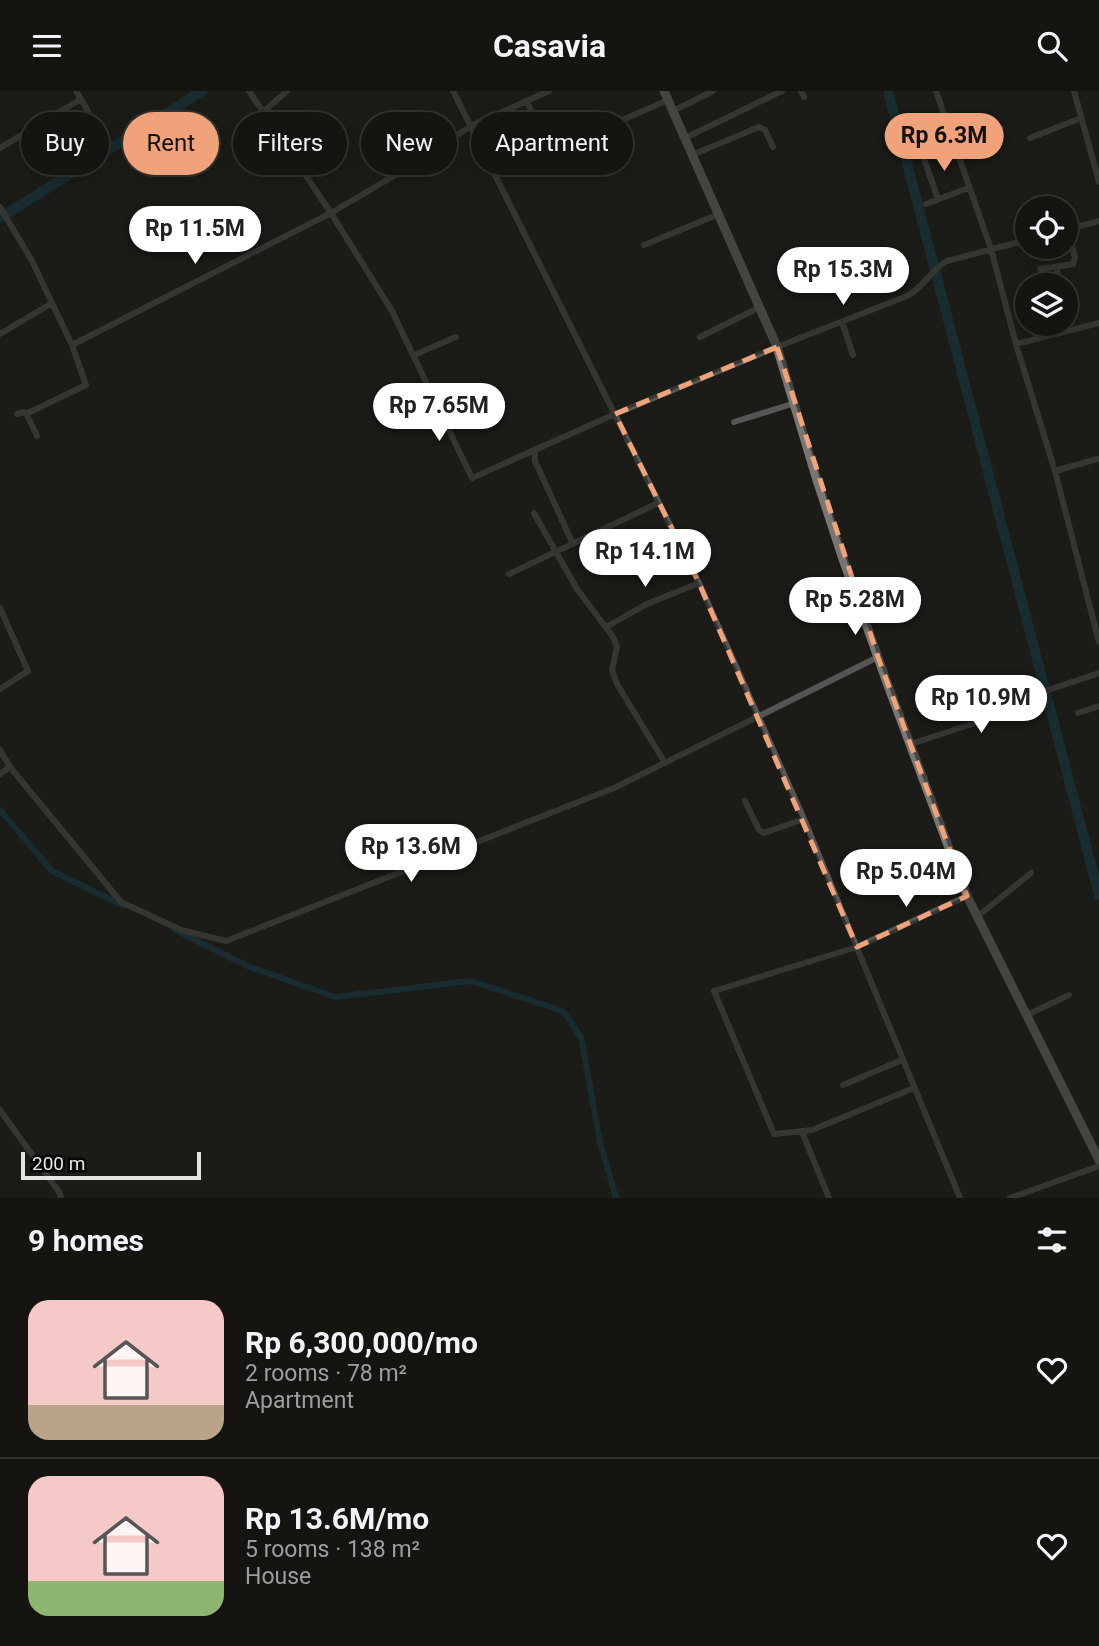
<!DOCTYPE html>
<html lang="en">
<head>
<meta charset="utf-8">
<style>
	:root { --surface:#151411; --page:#1e1d1a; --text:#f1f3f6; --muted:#9d9e9f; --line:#343331; --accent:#f0a27a }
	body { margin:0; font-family:Roboto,sans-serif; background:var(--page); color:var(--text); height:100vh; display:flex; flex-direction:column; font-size:26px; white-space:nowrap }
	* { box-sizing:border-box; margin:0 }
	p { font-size:23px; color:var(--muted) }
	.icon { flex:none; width:38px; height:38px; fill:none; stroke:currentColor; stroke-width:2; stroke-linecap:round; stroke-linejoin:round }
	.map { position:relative; height:1107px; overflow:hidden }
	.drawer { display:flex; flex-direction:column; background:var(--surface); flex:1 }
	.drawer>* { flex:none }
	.guide { position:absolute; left:21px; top:21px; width:700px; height:63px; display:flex; gap:14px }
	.controls { position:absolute; left:1015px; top:105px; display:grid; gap:14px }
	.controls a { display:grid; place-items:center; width:63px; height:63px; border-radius:50%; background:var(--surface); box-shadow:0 4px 18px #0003,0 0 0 2px var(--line); font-size:35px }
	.scale { position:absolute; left:21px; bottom:18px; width:180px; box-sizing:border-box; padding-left:7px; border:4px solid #e6e5e2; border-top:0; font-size:19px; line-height:24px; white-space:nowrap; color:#e6e5e2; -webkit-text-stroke:5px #060605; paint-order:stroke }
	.price { position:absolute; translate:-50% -60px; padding:0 16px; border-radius:24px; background:#fff; color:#222; font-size:23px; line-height:46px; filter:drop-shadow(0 2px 4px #0008) }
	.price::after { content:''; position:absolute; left:50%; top:42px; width:21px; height:16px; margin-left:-10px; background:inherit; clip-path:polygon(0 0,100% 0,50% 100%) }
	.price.active { background:var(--accent); color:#111 }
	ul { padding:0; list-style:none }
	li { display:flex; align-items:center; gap:21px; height:175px; padding:0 28px }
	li+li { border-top:2px solid var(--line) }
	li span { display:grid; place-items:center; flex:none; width:196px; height:140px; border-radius:21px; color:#555 }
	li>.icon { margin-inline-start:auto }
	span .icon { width:84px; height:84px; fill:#fffc; stroke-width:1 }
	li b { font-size:30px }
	h2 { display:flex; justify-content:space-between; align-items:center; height:84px; padding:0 28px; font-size:30px }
	.chip { padding:0 24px; border-radius:32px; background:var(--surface); box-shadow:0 4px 18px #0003,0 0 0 2px var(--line); font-size:24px; line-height:63px }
	.chip.active { background:var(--accent); color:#111 }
	header { display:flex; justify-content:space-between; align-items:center; height:91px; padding:0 28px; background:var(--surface); font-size:32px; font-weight:700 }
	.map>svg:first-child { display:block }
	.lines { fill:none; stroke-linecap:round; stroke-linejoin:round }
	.canal { stroke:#18414e; stroke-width:6 }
	.river { stroke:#18414e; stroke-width:10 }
	.street { stroke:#565553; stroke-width:6 }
	.secondary { stroke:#787673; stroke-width:9 }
	.marked { fill:none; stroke:#f0a27a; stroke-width:5; stroke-dasharray:14 9; stroke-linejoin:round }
</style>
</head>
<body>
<header><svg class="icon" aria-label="menu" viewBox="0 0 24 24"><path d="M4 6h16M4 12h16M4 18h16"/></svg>Casavia<svg class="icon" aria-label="search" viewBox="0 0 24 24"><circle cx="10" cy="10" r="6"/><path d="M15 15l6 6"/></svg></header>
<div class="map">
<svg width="1099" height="1107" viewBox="0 0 1099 1107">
	<rect width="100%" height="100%" fill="#1c1b17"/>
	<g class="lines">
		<path class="canal" d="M0 719 52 780 124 815
			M175 839 250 876 335 906 471 890 563 920 581 946 600 1051 616 1107"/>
		<path class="river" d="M888 0 1099 804
			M0 127 202 0"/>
		<path class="street" d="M76 0 88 20
			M249 0 331 122 392 220 472 387 615 323 777 256 907 205C924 196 931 179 947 170L1027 149
			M453 0 699 492 804 728 960 1107
			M801 0 804 6
			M936 0 991 158 1016 253 1055 380 1099 551
			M1074 0 1099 91
			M673 20 713 0
			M263 21 287 0
			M685 47 782 0
			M1030 47 1081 27
			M954 56 1001 37
			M0 57 81 8
			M614 63 604 37 668 9
			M692 64 759 36 765 39 773 56
			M923 65 938 108
			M491 75 547 49 526 10
			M926 113 968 97
			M0 116 32 170 72 254 86 294 28 322 27 324 37 345
			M1066 139 1099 130
			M644 154 719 123
			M1057 176 1059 194
			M1040 178 1073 173 1075 167 1068 139
			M842 231 853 264
			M0 243 52 212
			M700 246 760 216
			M1016 253 1099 232
			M72 254 331 122 392 86 471 35 549 0
			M414 264 456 246
			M17 323 24 321 27 323
			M734 331 795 312
			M535 358V370L573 453
			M1055 380 1097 368
			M534 422 577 498 613 546 617 556 612 579 617 593 665 672
			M509 483 658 412
			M0 517 28 580 0 598
			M606 536 647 513 699 492
			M1078 622 1099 615
			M911 653 975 632 1023 612 1048 599 1099 582
			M0 659 10 676 121 811 181 839 226 850 614 697 878 566
			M0 683 10 676
			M745 710 759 739 764 742 804 728
			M978 825 1031 782
			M1027 924 1069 904
			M843 994 902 969
			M914 997 812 1039 774 1043 714 900 857 856 967 805
			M0 1019 59 1101 61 1107
			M802 1041 829 1107
			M1010 1107 1099 1075"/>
		<path class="secondary" d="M664 0 777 256 816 386 843 468 886 589 967 805 1099 1069"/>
	</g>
	<path d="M0 0H1099V1107H0ZM777 256 878 566 967 805 857 856 699 492 615 323Z" fill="#1c1b17" fill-opacity=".55" fill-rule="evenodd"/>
	<path class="marked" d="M777 256 878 566 967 805 857 856 699 492 615 323Z"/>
</svg>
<div class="controls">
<a><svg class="icon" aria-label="locate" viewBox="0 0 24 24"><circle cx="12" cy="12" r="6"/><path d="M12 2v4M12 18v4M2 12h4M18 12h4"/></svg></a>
<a><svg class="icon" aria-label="layers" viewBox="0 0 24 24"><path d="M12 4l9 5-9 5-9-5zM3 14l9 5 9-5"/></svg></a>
</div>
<div class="scale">200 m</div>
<b class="price active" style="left:944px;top:82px">Rp 6.3M</b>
<b class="price" style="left:195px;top:175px">Rp 11.5M</b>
<b class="price" style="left:843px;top:216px">Rp 15.3M</b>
<b class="price" style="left:439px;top:352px">Rp 7.65M</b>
<b class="price" style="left:645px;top:498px">Rp 14.1M</b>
<b class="price" style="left:855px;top:546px">Rp 5.28M</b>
<b class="price" style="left:981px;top:644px">Rp 10.9M</b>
<b class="price" style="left:411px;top:793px">Rp 13.6M</b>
<b class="price" style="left:906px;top:818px">Rp 5.04M</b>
<div class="guide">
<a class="chip">Buy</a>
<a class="chip active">Rent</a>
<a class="chip">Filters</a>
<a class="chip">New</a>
<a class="chip">Apartment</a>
</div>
</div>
<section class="drawer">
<h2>9 homes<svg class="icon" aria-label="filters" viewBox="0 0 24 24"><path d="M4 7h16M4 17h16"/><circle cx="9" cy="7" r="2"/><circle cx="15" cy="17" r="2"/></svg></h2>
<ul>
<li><span style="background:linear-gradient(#f6c9c9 75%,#b9a48a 0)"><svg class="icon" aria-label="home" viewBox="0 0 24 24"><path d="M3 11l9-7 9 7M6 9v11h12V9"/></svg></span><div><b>Rp 6,300,000/mo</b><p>2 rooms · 78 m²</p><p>Apartment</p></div><svg class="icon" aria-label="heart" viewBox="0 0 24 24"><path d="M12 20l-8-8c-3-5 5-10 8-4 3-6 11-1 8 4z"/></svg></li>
<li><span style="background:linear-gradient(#f6c9c9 75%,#8fb573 0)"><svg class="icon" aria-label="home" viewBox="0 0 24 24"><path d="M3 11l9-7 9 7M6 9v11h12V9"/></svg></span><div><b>Rp 13.6M/mo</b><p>5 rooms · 138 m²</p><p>House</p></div><svg class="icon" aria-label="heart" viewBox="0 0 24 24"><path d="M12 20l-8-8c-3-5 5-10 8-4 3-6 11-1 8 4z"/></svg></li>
</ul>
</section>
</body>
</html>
